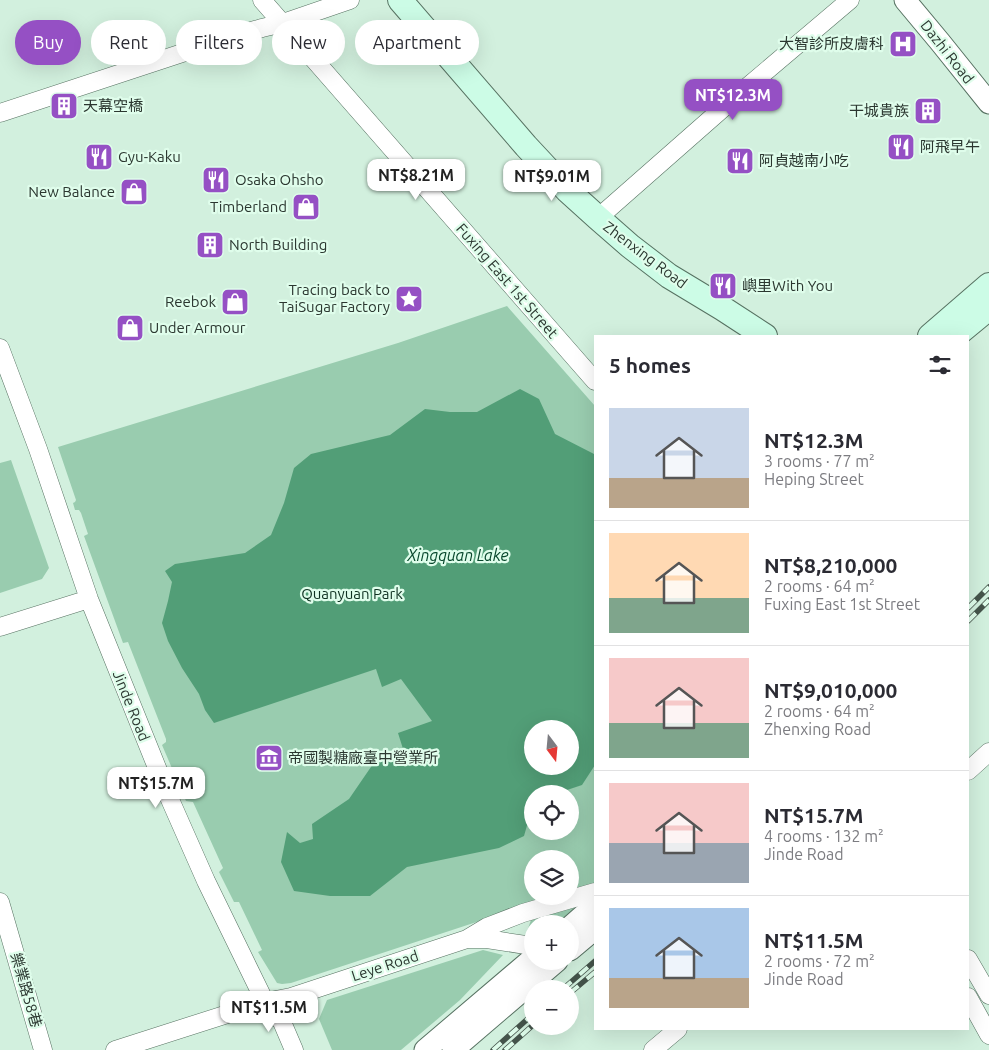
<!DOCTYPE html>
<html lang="en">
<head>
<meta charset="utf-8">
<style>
	:root { --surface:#fff; --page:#f2f2f3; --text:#2b2b33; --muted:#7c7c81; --line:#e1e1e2; --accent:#9550c4 }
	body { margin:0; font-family:Ubuntu,"Noto Sans TC",sans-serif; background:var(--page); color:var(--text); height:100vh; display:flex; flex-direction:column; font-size:19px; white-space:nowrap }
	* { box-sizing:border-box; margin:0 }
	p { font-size:16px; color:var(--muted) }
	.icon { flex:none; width:28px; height:28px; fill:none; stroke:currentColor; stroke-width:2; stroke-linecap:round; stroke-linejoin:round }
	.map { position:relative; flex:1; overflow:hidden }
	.panel { position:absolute; left:594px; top:335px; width:375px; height:695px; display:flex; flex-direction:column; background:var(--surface); border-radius:0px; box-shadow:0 5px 20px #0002 }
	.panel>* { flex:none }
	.banner { position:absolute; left:15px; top:20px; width:475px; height:45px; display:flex; gap:10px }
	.needle { width:32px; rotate:164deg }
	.controls { position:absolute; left:524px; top:720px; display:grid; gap:10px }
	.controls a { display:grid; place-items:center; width:55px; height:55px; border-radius:50%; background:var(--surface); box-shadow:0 5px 20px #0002; font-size:25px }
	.price { position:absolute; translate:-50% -42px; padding:0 11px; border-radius:10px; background:#fff; color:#222; font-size:16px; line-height:32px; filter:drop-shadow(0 1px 2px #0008) }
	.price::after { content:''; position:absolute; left:50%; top:30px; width:15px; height:11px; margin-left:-8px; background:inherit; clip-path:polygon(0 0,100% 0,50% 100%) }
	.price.active { background:var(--accent); color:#fff }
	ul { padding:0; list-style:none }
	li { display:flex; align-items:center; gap:15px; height:125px; padding:0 15px }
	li+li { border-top:1px solid var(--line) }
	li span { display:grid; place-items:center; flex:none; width:140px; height:100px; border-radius:0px; color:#555 }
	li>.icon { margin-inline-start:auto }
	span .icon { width:60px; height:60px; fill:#fffc; stroke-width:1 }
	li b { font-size:21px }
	h2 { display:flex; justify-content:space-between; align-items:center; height:60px; padding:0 15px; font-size:21px }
	.tag { padding:0 18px; border-radius:22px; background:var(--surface); box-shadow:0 5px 20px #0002; font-size:18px; line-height:45px }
	.tag.active { background:var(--accent); color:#fff }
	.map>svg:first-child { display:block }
	.green { fill:#99ccaf; fill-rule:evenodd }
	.water { fill:#529e77; fill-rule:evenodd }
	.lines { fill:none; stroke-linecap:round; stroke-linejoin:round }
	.minor-casing { stroke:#577262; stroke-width:19 }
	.tertiary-casing { stroke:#577262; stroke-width:23 }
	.secondary-casing { stroke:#577262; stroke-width:26 }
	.minor { stroke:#fff; stroke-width:18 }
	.tertiary { stroke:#fff; stroke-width:21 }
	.secondary { stroke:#ccfce6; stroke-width:24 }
	.rail-casing { stroke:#45544b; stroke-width:5.5 }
	.rail { stroke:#dffdeb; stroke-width:4; stroke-dasharray:11; stroke-linecap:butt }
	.labels { text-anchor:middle; stroke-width:4.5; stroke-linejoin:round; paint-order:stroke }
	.poi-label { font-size:15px; fill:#2b3730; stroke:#dffdeb; text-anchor:start }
	.street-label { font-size:15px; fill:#2b3730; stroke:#dffdeb }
	.park-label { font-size:15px; fill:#0f3121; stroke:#dffdeb }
	.water-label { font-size:16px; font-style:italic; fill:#08472c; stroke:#dffdeb }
</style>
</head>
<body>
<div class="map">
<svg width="989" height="1050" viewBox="0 0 989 1050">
	<rect width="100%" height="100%" fill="#d2f0de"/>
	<path class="green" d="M507 306 595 406V884L570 892V859H532V896H556L291 983 282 984 277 983 258 952 262 950 239 902H234L219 872 223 868 193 802 186 801 162 745 166 742V739L128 642 123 643 84 536 88 534 81 513 79 510H75L73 503 75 502 76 500 58 447 398 343ZM532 729H570V766H532ZM532 794H570V831H532Z
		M11 460 49 568 42 579 0 593V463Z
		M576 905 581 907 565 924H532V938L525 937 531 920Z
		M483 950 503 955 460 1000 401 1050H332L319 1019 327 1000Z"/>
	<path class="water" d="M520 389 539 399 555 434 594 454 595 458V765L582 785 555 794H532V808L524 836 499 848 407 867 370 896H330L294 891 281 862 287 832 300 843 313 839 312 824 349 799 373 764 404 752 398 733 432 721 401 679 382 687 376 669 214 723 205 710 199 694 182 668 168 641 162 623 168 601 172 582 165 571 175 564 245 553 271 535 284 503 294 468 311 454 390 435 425 409 450 412H477ZM532 729H570V766H532Z"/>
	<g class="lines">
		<defs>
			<path id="minor" d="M262 0 595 381
				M0 113 234 36 262 28 283 23 350 0
				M598 218 739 94 850 0
				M0 348 38 449 89 599 168 795 206 881 265 1002 282 1022 294 1050
				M0 627 89 599
				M968 771 989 752
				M0 902 43 1050
				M467 939H487L532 946
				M968 959 989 995
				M968 997 989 1035
				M115 1050 265 1002 291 997 467 939 487 927 523 913 595 892
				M653 1050 678 1029"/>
			<path id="tertiary" d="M905 0 940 42 989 103
				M570 927 595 905
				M570 950 595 929
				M425 1050 532 959
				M453 1050 557 961"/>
			<path id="secondary" d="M400 0 526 146 567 190 598 218 630 246 669 276 722 308 765 336
				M930 336 989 285
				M955 336 989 308"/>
		</defs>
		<use href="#minor" class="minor-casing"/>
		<use href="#tertiary" class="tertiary-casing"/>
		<use href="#secondary" class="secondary-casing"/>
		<use href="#minor" class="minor"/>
		<use href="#tertiary" class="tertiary"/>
		<use href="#secondary" class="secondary"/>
		<defs>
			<path id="rail" d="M968 608 989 587
				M968 621 989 600
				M563 989 595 961
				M570 993 595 972
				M493 1050 532 1015
				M505 1050 532 1026"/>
		</defs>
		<use href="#rail" class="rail-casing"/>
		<use href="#rail" class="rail"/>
	</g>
	<defs>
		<symbol id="hospital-square" viewBox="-11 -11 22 22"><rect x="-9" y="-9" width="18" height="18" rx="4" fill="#9550c4" stroke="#dffdeb"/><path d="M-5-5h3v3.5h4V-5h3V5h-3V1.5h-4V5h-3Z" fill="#fff"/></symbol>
		<symbol id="building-square" viewBox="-11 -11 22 22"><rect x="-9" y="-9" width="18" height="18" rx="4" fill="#9550c4" stroke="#dffdeb"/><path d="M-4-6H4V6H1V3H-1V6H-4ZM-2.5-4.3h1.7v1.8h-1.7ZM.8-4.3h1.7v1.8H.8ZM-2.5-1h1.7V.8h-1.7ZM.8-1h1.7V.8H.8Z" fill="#fff"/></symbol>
		<symbol id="restaurant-square" viewBox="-11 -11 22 22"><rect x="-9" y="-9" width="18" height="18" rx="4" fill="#9550c4" stroke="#dffdeb"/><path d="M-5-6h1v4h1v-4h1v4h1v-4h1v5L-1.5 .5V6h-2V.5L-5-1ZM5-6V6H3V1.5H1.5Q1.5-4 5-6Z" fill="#fff"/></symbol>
		<symbol id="shop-square" viewBox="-11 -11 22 22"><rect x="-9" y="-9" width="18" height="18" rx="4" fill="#9550c4" stroke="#dffdeb"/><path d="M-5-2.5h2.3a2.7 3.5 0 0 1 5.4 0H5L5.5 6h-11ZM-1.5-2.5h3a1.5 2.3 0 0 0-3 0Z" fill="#fff"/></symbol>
		<symbol id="sight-square" viewBox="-11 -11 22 22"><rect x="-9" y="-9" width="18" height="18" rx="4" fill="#9550c4" stroke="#dffdeb"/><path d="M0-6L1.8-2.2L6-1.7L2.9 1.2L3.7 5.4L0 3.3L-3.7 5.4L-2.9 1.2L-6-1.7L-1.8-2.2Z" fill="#fff"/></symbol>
		<symbol id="museum-square" viewBox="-11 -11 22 22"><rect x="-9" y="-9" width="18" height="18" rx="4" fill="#9550c4" stroke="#dffdeb"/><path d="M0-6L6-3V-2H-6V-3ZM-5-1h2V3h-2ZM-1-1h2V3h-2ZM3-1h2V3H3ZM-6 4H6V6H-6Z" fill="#fff"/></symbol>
	</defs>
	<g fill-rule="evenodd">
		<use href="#hospital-square" x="887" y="28" width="32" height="32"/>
		<use href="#building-square" x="48" y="90" width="32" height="32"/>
		<use href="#building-square" x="912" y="95" width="32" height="32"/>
		<use href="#restaurant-square" x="885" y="131" width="32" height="32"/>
		<use href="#restaurant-square" x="83" y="141" width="32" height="32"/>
		<use href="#restaurant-square" x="724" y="145" width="32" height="32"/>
		<use href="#restaurant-square" x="200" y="164" width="32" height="32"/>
		<use href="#shop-square" x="118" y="176" width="32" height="32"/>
		<use href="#shop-square" x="290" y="191" width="32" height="32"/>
		<use href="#building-square" x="194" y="229" width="32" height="32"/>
		<use href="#restaurant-square" x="707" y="270" width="32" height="32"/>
		<use href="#sight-square" x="393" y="283" width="32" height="32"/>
		<use href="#shop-square" x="219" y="286" width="32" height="32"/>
		<use href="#shop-square" x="114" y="312" width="32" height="32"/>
		<use href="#museum-square" x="253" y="742" width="32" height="32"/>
	</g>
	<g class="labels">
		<g class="poi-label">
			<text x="884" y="49" text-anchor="end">大智診所皮膚科</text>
			<text x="83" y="111">天幕空橋</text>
			<text x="909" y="116" text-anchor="end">干城貴族</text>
			<text x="920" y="152">阿飛早午</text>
			<text x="118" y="162">Gyu-Kaku</text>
			<text x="759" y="166">阿貞越南小吃</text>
			<text x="235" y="185">Osaka Ohsho</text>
			<text x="115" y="197" text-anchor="end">New Balance</text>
			<text x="287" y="212" text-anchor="end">Timberland</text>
			<text x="229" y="250">North Building</text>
			<text x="742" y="291">嶼里With You</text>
			<text x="390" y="295" text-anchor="end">Tracing back to<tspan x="390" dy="17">TaiSugar Factory</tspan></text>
			<text x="216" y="307" text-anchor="end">Reebok</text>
			<text x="149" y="333">Under Armour</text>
			<text x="288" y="763">帝國製糖廠臺中營業所</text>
		</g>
		<g class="street-label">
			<text transform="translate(947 52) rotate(52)" y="5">Dazhi Road</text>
			<text transform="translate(645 255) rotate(37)" y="5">Zhenxing Road</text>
			<text transform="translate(507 281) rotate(49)" y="5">Fuxing East 1st Street</text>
			<text transform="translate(131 706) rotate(68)" y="5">Jinde Road</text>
			<text transform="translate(385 966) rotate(-18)" y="5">Leye Road</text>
			<text transform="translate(26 990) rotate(74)" y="5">樂業路58巷</text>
		</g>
		<g class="park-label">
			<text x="352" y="599">Quanyuan Park</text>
		</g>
		<g class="water-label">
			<text x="458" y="561">Xingquan Lake</text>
		</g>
	</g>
</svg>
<div class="controls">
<a><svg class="needle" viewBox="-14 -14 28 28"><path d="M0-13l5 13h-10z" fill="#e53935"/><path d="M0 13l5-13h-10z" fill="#7c7c81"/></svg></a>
<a><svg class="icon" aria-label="locate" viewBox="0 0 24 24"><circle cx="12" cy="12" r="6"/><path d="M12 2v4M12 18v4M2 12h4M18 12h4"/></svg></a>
<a><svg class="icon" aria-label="layers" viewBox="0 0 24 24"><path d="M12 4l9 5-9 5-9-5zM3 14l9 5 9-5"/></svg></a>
<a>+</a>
<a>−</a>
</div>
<b class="price active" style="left:733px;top:121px">NT$12.3M</b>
<b class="price" style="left:416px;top:201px">NT$8.21M</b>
<b class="price" style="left:552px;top:202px">NT$9.01M</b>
<b class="price" style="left:156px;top:809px">NT$15.7M</b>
<b class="price" style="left:269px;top:1033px">NT$11.5M</b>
<div class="banner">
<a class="tag active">Buy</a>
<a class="tag">Rent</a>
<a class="tag">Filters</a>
<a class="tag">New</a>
<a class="tag">Apartment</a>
</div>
<section class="panel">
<h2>5 homes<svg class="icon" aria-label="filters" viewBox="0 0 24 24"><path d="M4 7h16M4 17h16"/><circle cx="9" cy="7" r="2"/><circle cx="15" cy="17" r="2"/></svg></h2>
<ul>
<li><span style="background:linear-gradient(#c9d6e8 70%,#b9a48a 0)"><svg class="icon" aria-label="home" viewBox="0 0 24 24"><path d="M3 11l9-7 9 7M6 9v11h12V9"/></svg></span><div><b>NT$12.3M</b><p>3 rooms · 77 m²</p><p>Heping Street</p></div></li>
<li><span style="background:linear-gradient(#ffd9b3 65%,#7fa58c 0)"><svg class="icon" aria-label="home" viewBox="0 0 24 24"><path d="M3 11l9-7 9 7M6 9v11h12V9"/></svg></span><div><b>NT$8,210,000</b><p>2 rooms · 64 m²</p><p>Fuxing East 1st Street</p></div></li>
<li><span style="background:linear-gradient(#f6c9c9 65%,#7fa58c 0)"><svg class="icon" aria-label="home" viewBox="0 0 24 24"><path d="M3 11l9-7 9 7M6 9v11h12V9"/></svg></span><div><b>NT$9,010,000</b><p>2 rooms · 64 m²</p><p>Zhenxing Road</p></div></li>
<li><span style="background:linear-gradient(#f6c9c9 60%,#9aa5b1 0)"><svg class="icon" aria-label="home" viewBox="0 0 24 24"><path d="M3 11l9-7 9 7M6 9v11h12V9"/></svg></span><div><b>NT$15.7M</b><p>4 rooms · 132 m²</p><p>Jinde Road</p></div></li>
<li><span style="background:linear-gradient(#a9c7e8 70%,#b9a48a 0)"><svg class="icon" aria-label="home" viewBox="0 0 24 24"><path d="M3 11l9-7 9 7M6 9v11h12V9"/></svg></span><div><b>NT$11.5M</b><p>2 rooms · 72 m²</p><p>Jinde Road</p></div></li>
</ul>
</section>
</div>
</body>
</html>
